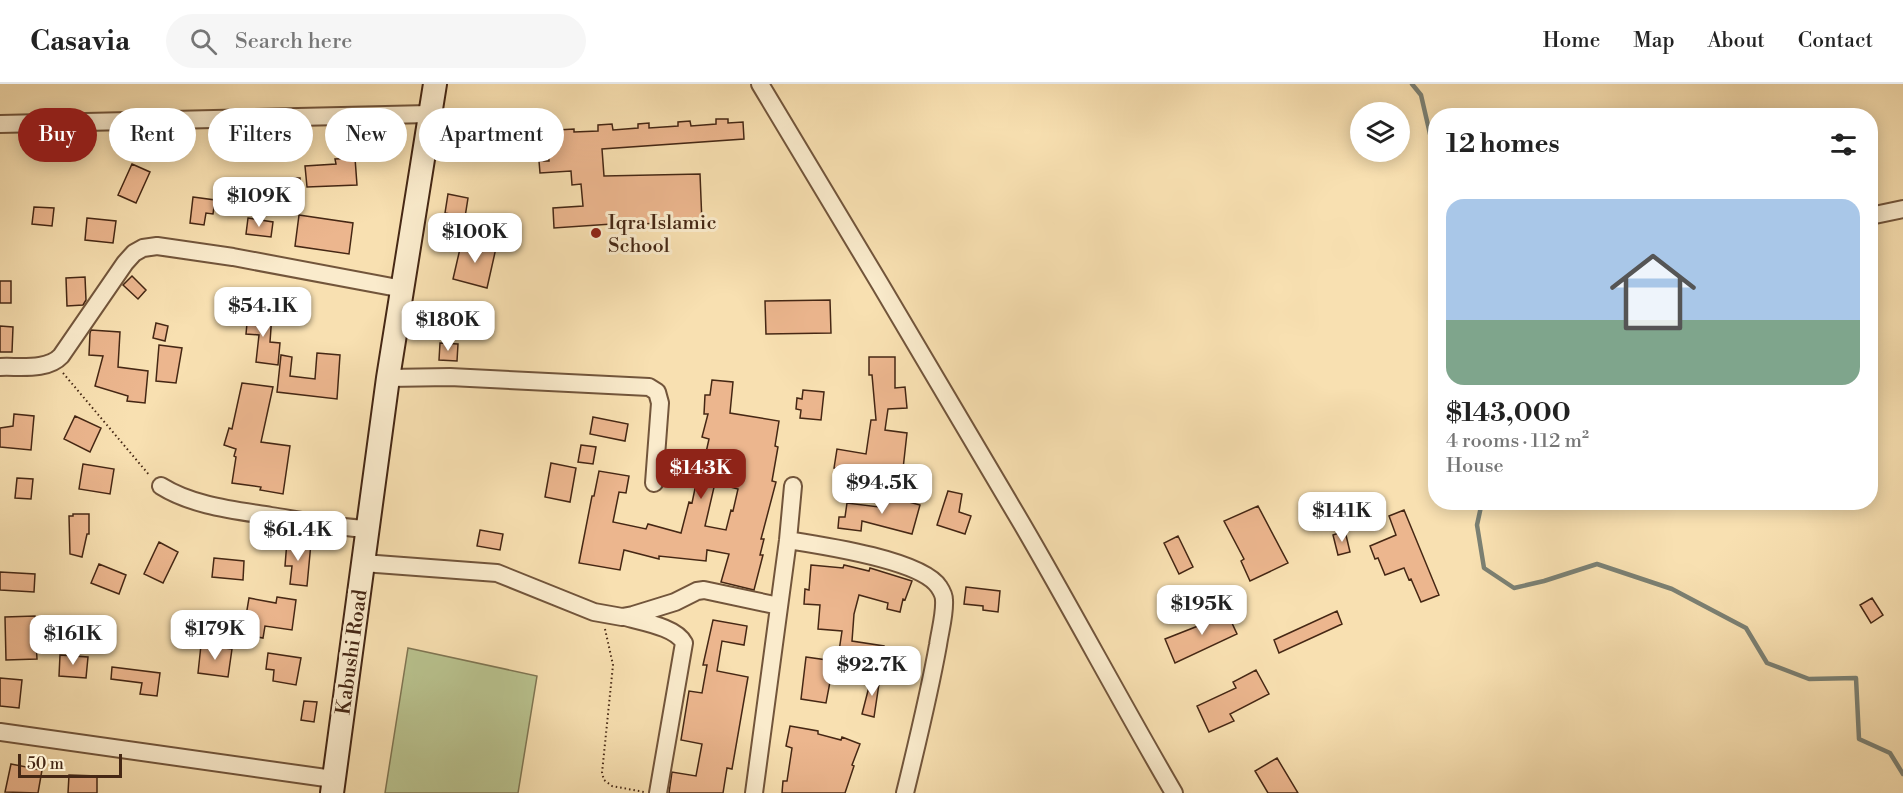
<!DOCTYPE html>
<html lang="en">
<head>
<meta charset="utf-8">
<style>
	:root { --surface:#fff; --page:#f6f6f6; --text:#222; --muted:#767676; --line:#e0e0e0; --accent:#8f2418 }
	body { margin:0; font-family:"Libre Bodoni",serif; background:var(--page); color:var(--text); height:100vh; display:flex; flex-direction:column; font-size:22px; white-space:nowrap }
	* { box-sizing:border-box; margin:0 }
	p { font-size:20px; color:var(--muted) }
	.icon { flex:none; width:33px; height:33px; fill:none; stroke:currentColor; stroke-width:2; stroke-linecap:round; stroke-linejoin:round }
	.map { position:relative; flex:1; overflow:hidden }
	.panel { position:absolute; left:1428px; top:24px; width:450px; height:402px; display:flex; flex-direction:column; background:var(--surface); border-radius:24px; box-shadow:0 3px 15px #0003 }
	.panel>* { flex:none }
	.top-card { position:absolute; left:18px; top:24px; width:570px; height:54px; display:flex; gap:12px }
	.controls { position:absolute; left:1350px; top:18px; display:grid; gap:12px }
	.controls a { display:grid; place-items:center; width:60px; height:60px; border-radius:50%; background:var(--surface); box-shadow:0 3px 15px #0003; font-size:30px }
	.scale { position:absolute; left:18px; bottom:15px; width:104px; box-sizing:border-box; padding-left:6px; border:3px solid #452714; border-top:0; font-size:16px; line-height:21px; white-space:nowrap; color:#452714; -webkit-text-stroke:4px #faebcc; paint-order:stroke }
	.price { position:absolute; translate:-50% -51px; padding:0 14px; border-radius:12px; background:#fff; color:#222; font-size:20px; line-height:39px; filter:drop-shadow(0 2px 3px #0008) }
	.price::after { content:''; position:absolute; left:50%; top:36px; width:18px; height:14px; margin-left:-9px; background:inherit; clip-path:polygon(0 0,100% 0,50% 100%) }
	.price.active { background:var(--accent); color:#fff }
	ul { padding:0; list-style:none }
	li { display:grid; align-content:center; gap:12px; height:318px; padding:0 18px }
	li span { display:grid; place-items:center; height:186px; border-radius:18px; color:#555 }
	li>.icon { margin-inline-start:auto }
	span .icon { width:108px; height:108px; fill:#fffc; stroke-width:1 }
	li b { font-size:26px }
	h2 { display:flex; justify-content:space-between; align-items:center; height:72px; padding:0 18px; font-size:26px }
	.tag { padding:0 21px; border-radius:27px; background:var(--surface); box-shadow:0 3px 15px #0003; font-size:21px; line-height:54px }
	.tag.active { background:var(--accent); color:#fff }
	header { display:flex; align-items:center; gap:36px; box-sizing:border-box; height:84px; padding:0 30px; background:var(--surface); border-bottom:2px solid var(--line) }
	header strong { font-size:28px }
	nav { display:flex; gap:33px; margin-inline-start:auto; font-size:21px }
	.search { width:420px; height:54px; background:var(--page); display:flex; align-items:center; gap:15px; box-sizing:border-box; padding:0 21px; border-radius:33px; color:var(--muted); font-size:22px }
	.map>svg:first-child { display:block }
	.green { fill:#b9c38f; stroke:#7f7552; stroke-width:1.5 }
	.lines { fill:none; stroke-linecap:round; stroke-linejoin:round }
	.stream { stroke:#7b8073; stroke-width:4.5 }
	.building { fill:#ecb68e; stroke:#452714; stroke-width:1.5; fill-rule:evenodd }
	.street-casing { stroke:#72553b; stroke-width:20 }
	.secondary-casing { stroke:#452714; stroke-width:26 }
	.path { stroke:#452714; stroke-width:2; stroke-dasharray:1.5 3; stroke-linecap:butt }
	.street { stroke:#faebcc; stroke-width:16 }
	.secondary { stroke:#faebcc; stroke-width:22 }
	.poi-dot { fill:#8f2418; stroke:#faebcc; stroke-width:2 }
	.labels { text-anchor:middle; stroke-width:6; stroke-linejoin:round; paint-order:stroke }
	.poi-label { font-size:20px; fill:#452714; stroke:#faebcc; text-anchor:start }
	.street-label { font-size:20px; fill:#452714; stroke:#faebcc }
</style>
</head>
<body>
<header>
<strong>Casavia</strong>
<div class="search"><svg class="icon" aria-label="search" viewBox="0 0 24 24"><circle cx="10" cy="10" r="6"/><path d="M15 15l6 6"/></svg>Search here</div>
<nav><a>Home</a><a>Map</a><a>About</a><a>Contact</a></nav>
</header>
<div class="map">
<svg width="1903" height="709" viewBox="0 0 1903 709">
	<rect width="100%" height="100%" fill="#f8e0b1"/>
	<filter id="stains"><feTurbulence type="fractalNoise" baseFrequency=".00333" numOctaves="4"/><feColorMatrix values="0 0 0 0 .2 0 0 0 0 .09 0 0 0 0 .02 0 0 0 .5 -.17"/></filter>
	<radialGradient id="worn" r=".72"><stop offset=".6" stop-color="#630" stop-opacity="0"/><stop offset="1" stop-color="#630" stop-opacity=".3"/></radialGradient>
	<path class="green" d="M408 564 537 592 518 709H385Z"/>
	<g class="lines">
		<path class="stream" d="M1412 0 1421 11 1436 76
			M1482 418 1477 441 1484 484 1514 504 1544 497 1597 480 1672 505 1746 544 1767 579 1809 595 1856 594 1859 655 1890 669 1903 690"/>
	</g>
	<path class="building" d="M514 27 515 33 529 32 531 45 484 50 481 31Z
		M716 35H728V39L743 38 744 55 602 65 604 92 700 90 702 139 612 140 554 144 553 124 583 122 581 100 572 101 571 87 540 89 539 77H549L547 50 559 49 558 46 574 45V48L598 47V41L612 40 613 46 638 44V40L649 39V44L678 42V38L690 37 691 42 716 40Z
		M355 74 357 101 307 103 305 82 336 80 335 75Z
		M132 80 150 88 136 119 118 111Z
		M284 94H300V105H284Z
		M243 95 262 100 260 112 240 107Z
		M448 110 468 114 465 133 445 129Z
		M193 113 215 116 213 130 206 129 204 141 190 139Z
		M34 123 54 124 52 142 32 140Z
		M299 131 353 139 349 170 295 162Z
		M87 134 116 137 113 159 85 156Z
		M248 134 273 138 271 153 246 150Z
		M462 156 496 164 487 204 453 195Z
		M132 192 146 206 138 215 123 201Z
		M85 193 86 216 83 221 67 222 66 194Z
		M0 197H11V219H0Z
		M830 216 831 249 766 250 765 217Z
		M248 228 272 230 270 258 280 259 278 281 256 278 259 251 246 250Z
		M156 239 168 242 165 257 153 254Z
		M0 242 13 243 12 268H0Z
		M91 246 120 248 118 283 148 287 145 319 127 317 128 312 95 302 103 272 89 271 90 249Z
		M440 259 458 260 457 277 439 276Z
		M159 261 182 264 176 299 156 297Z
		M317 269 340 271 337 315 277 308 281 271 292 273 290 292 315 295Z
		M869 273H895V304L905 303 907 324 888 325 885 346 907 349 903 385 905 387 927 390 925 401 887 396 888 392 834 384 837 365 866 370 871 336H876L872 291H869Z
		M712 296 733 298 730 329 779 337 775 362 778 363 772 397 776 398 761 455H764L760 471H763L754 506 721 498 729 470 707 466 706 477 659 472V475L624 466 620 486 579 479 592 412H594L599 387 629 392 626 409 619 408 613 438 646 445 648 440 681 449 689 418 692 419 697 395 665 388 666 373 703 382 709 355 702 353 708 330H704L705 311H710ZM715 399 738 405 733 427 731 426 726 446 705 442Z
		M242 299 273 303 261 358 290 362 283 410 260 406 261 403 232 399 236 373 234 372 236 365 224 361 229 344 232 345Z
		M803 306 824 308 821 336 800 334 801 326 796 325 797 314 802 315Z
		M14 330 34 332 31 366 0 363V344L13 342Z
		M75 332 101 344 90 368 64 355Z
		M593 333 628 340 625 357 590 350Z
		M581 361 596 363 593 380 578 378Z
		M551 379 576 384 570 418 545 413Z
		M83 380 114 385 110 410 79 405Z
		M17 394 33 395 31 415 15 414Z
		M948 407 962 410 959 428 971 432 965 450 937 441Z
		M883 411 920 421 912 450 862 437 861 447 838 444 839 433H845L847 419 879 423Z
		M1258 422 1288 479 1250 497 1241 477 1244 475 1224 437Z
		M1404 426 1439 511 1421 518 1411 495 1409 496 1404 484 1385 491 1378 474 1375 475 1370 462 1396 451 1389 432Z
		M73 430H89V450H87L82 473 70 470 69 432H73Z
		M252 440 287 445 286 455 251 452Z
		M480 446 503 450 500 466 477 462Z
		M1345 447 1350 468 1338 471 1333 451Z
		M1178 452 1193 483 1179 490 1164 459Z
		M287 457 311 459 307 502 290 500 292 482H285Z
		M159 458 178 468 163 499 144 490Z
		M214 474 244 477 243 496 212 493Z
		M99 480 126 491 119 510 91 499Z
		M811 481 843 484 844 481 869 487 870 484 912 497 905 516 903 515 900 528 887 525 888 519 859 511 854 530 852 557 884 562 882 579 854 574V576L838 574 842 547 818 545 820 521 804 520 805 505 809 506Z
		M0 488 35 490 34 508 0 506Z
		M966 503 1000 507 998 528 983 526V522L964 520Z
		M277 513 296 516 292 546 265 542 263 554 243 550 249 514 276 519Z
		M1872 514 1883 531 1871 539 1860 521Z
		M1225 524 1237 550 1175 579 1165 555 1203 540 1201 535Z
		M1337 527 1342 540 1279 569 1274 556Z
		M35 532 36 546H43V558H36L37 575 6 576 5 533Z
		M713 536 747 542 744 561 722 557 717 587 748 593 732 685 727 684 723 709H669L672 688 696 692 702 660 681 656 689 607 702 609 707 581H703Z
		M201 561 232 565 228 593 198 589Z
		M268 569 301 574 296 601 273 597 274 586 266 585Z
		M60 571 88 573 86 594 59 592Z
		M806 573 834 577 826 619 801 615Z
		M112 583 160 589 157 612 140 610 142 599 111 595Z
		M1256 586 1269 610 1230 630 1234 637 1209 648 1197 622 1236 604 1233 598Z
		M872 591 880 593 874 633 862 630Z
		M0 594 22 596 19 624 0 622Z
		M304 617 317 618 314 638 301 636Z
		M790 642 818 647V650L841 656 842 653 860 660 852 681 854 682 845 709H782L783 697H787L792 664 786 662Z
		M1277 674 1298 709H1268L1255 687Z
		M11 680 42 686 38 709 5 708Z
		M69 691 97 692V709H68Z"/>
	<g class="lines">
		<defs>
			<path id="street" d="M760 0C848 146 936 293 1022 440 1074 529 1122 620 1174 709
				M0 40 429 30
				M1870 132 1903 125
				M0 283C19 282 47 287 61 272L125 179 134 169 143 164 157 162 233 173 403 205
				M388 294 450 293 649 303 657 308 660 319 654 399
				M161 402C193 422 234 426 271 432 303 437 335 443 367 445
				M788 456C820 461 922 476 939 503 941 506 944 512 944 516 945 530 940 547 938 561 929 611 917 660 905 709
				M363 479 497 489 594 528 622 533 633 531 675 518 697 507 704 506 779 522
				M625 533C642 538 676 543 684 559L658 709
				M0 648 333 695
				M754 709 788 456 793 402"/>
			<path id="secondary" d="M332 709 388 294 435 0"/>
		</defs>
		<use href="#street" class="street-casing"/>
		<use href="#secondary" class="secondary-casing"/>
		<path class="path" d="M63 289 150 392
			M605 545 613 581 602 689 604 696 612 702 644 708"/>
		<use href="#street" class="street"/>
		<use href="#secondary" class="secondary"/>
	</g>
	<circle class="poi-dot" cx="596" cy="149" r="6"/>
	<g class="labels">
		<g class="poi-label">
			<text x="608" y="145">Iqra Islamic<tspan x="608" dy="23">School</tspan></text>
		</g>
		<g class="street-label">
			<text transform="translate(351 568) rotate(-82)" y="7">Kabushi Road</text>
		</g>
	</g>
	<rect width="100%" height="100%" filter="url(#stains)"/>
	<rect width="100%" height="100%" fill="url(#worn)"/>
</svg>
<div class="controls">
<a><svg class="icon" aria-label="layers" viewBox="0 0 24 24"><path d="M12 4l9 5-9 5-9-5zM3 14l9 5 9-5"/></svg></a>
</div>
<div class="scale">50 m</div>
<b class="price" style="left:259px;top:144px">$109K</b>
<b class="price" style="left:475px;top:180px">$100K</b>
<b class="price" style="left:263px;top:254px">$54.1K</b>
<b class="price" style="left:448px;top:268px">$180K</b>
<b class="price active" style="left:701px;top:416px">$143K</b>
<b class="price" style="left:882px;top:431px">$94.5K</b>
<b class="price" style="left:1342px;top:459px">$141K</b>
<b class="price" style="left:298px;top:478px">$61.4K</b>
<b class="price" style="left:1202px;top:552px">$195K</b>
<b class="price" style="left:215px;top:577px">$179K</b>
<b class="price" style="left:73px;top:582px">$161K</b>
<b class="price" style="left:872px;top:613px">$92.7K</b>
<div class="top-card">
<a class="tag active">Buy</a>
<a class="tag">Rent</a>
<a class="tag">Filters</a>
<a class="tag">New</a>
<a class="tag">Apartment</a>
</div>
<section class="panel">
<h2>12 homes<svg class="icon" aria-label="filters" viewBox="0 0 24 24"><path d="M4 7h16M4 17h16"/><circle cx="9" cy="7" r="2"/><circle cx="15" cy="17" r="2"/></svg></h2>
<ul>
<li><span style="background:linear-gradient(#a9c7e8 65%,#7fa58c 0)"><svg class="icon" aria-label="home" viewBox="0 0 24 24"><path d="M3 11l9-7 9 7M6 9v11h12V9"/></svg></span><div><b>$143,000</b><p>4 rooms · 112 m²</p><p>House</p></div></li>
</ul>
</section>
</div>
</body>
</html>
